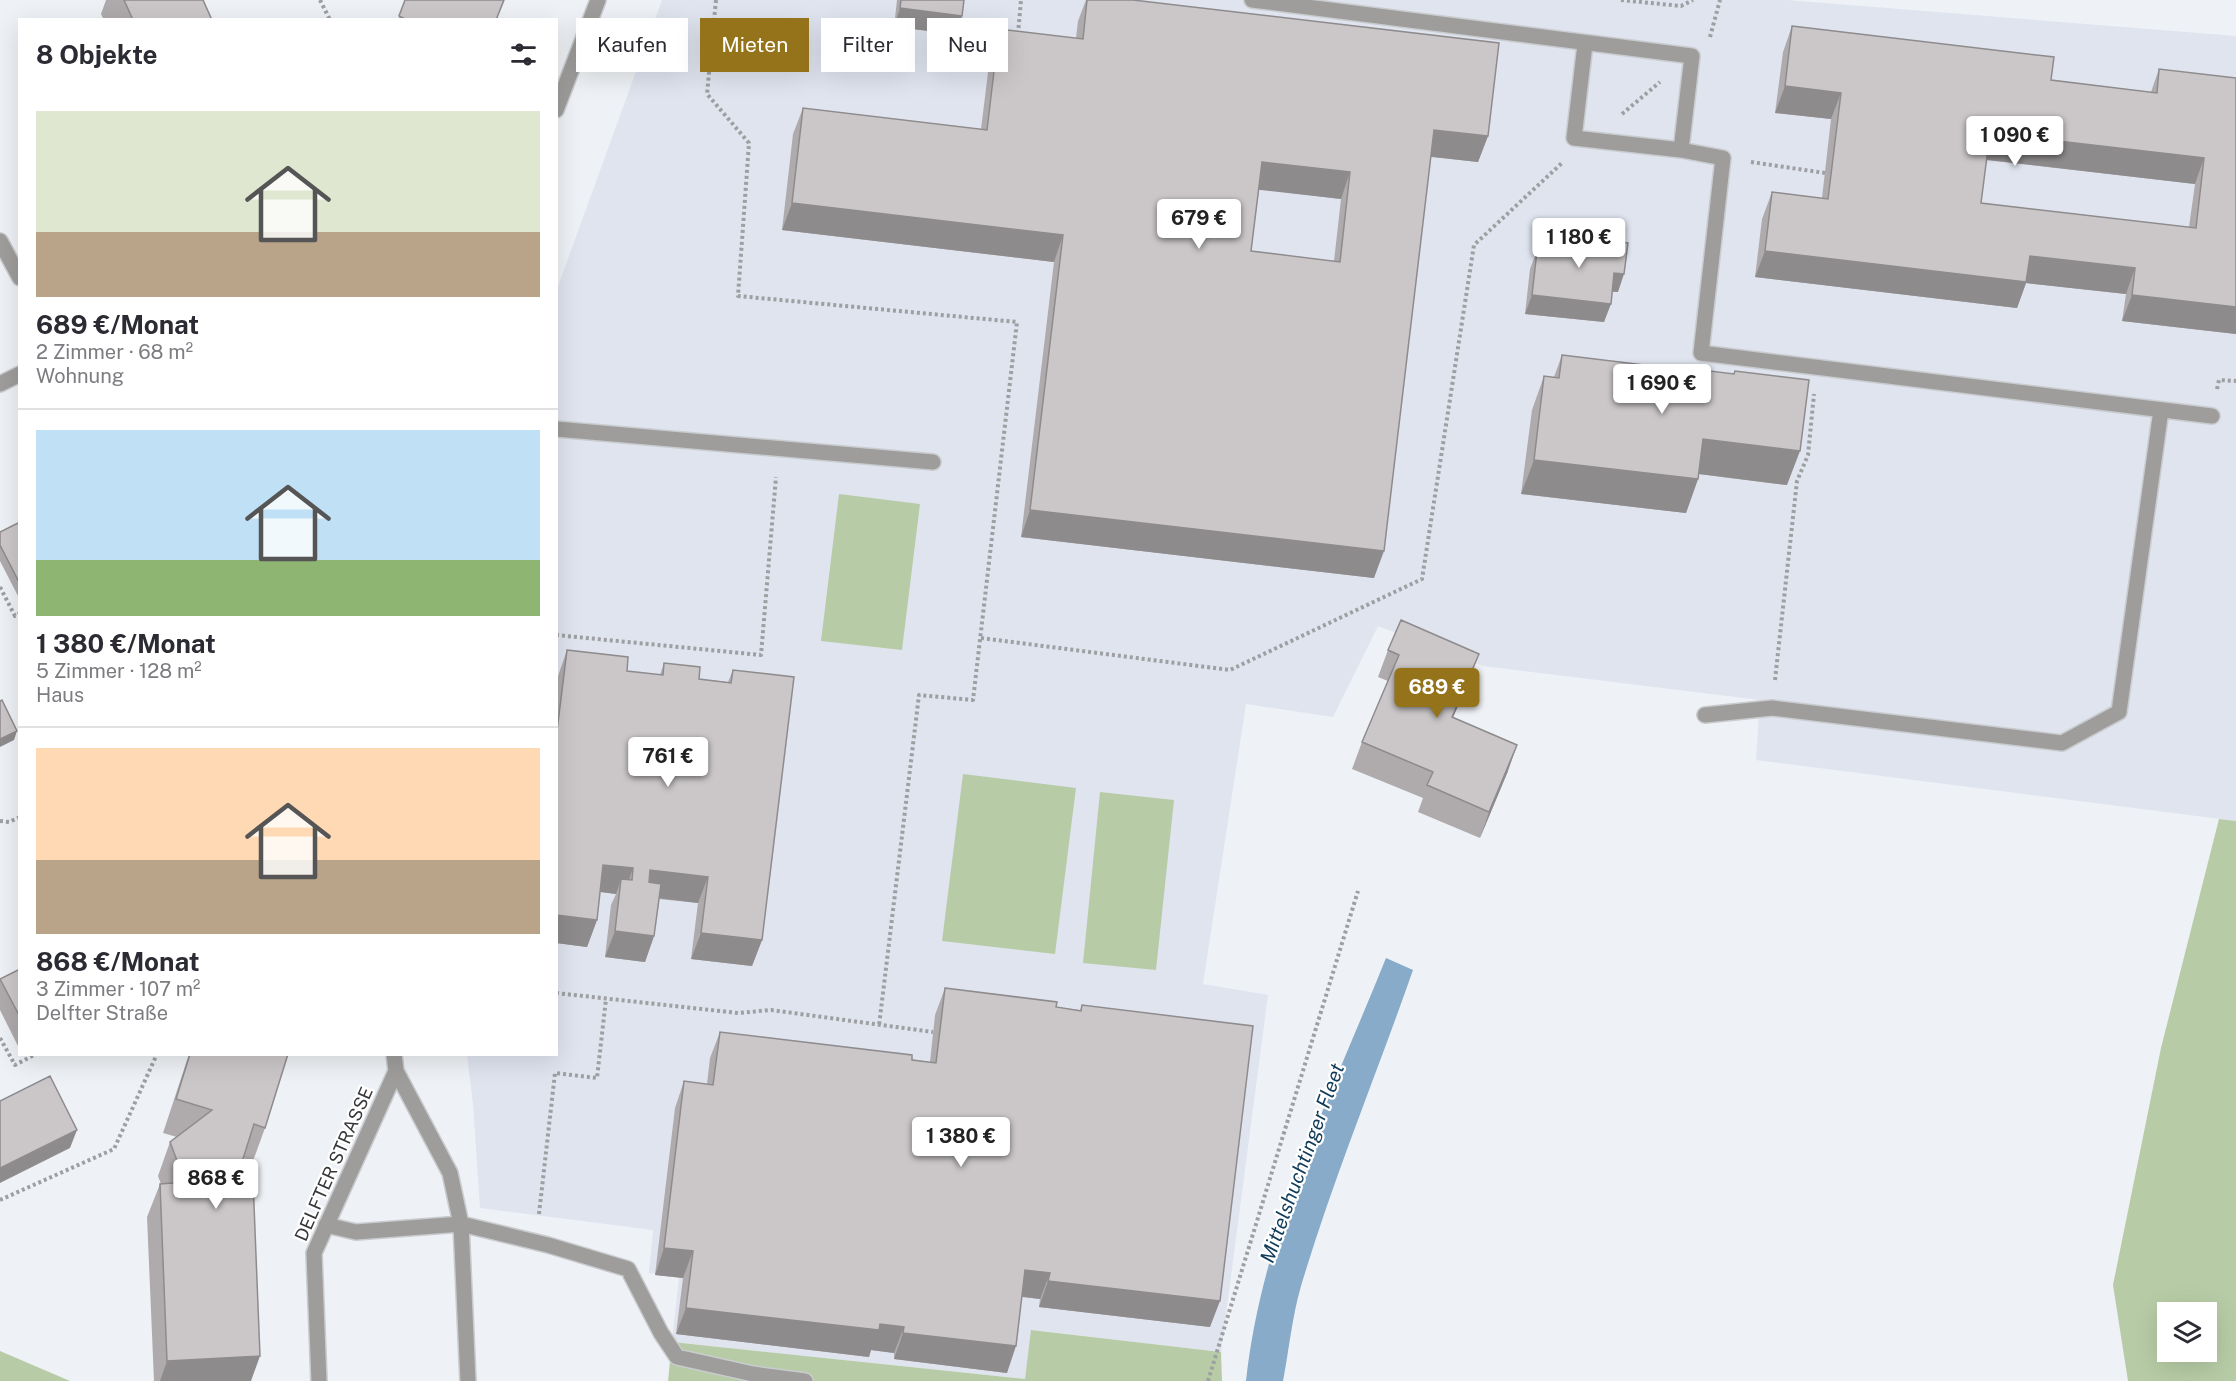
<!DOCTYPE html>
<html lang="de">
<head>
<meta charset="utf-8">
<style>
	:root { --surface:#fff; --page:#f2f2f3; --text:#2b2b33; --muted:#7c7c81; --line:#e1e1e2; --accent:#95731b }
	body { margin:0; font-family:"Public Sans",sans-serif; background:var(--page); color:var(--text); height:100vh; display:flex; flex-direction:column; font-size:22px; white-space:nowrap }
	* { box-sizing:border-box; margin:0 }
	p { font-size:20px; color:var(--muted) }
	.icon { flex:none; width:33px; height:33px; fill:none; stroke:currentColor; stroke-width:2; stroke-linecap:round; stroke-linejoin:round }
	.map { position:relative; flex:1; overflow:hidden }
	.sheet { position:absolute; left:18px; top:18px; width:540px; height:1038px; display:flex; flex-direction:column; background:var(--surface); border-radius:0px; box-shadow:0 6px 24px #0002 }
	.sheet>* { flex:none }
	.banner { position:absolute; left:576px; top:18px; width:570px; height:54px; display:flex; gap:12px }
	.tools { position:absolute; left:2157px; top:1302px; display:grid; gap:12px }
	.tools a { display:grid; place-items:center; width:60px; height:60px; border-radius:0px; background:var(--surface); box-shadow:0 6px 24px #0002; font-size:30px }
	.price { position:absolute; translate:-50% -51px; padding:0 14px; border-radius:6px; background:#fff; color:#222; font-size:20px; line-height:39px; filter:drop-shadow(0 2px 3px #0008) }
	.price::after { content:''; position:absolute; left:50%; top:36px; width:18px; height:14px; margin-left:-9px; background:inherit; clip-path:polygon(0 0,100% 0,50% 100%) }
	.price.active { background:var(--accent); color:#fff }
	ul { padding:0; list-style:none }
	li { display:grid; align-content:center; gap:12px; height:318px; padding:0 18px }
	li+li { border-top:2px solid var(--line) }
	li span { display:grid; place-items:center; height:186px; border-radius:0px; color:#555 }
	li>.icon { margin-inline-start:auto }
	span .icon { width:108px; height:108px; fill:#fffc; stroke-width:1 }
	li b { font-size:26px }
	h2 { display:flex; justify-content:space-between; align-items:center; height:72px; padding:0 18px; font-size:26px }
	.chip { padding:0 21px; border-radius:0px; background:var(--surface); box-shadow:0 6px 24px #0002; font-size:21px; line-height:54px }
	.chip.active { background:var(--accent); color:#fff }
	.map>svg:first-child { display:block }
	.built { fill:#dfe4ef }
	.green { fill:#b7cca6; fill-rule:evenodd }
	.water { fill:#87abc9 }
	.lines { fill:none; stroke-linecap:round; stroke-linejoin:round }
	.minor-casing { stroke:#c9cccf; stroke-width:18 }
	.path { stroke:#9d9fa1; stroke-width:4; stroke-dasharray:3 3; stroke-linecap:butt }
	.minor { stroke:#9f9d9c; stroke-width:15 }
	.wall { fill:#afabad; fill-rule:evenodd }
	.shaded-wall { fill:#8e8b8d }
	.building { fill:#cbc7c9; stroke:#8e8b8d; stroke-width:1.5; fill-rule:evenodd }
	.labels { text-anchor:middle; stroke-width:4.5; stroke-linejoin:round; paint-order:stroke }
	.street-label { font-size:18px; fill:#363738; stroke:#fff }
	.water-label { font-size:20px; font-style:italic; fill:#103c5a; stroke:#fff }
</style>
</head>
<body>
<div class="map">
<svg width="2236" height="1381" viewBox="0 0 2236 1381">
	<rect width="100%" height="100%" fill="#eef1f5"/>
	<path class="built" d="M662 0H1787L2236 36V821L1756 760 1760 700 1483 666 1378 626 1333 717 1246 704 1203 984 1268 995 1221 1352 1032 1330 1025 1379 672 1342 679 1277 649 1273 653 1230 480 1208 473 1104 467 1055 556 1054 557 289Z"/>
	<path class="green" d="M839 494 920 504 902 650 821 641Z
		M963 774 1076 788 1055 954 942 941Z
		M1100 792 1174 800 1156 970 1083 963Z
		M2219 819 2236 821V1381H2128L2113 1285 2161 1048ZM2168 1312H2206V1352H2168Z
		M1031 1330 1221 1352 1222 1381H668L672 1342 1025 1379Z
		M0 1351 70 1381H0Z"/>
	<path class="water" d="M1386 958 1413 970C1376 1076 1333 1179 1301 1286 1292 1317 1289 1350 1283 1381H1246C1262 1233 1331 1095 1386 958Z"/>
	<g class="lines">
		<defs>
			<path id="minor" d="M1252 0 1692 56 1681 150 1574 138 1585 44
				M556 110 598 0
				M1681 150 1723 158 1701 353 2212 416
				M0 241 20 278
				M0 384 20 374
				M556 429 933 462
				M1705 715 1772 708 2062 743 2119 712 2161 410
				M396 1071 450 1173 461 1224 468 1381
				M326 1225 356 1232 461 1224 548 1245 628 1269 661 1333 677 1357 753 1374 805 1381
				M319 1381 314 1253 396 1071 394 1054"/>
		</defs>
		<use href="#minor" class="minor-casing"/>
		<path class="path" d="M320 0 330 20
			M716 0 707 94 749 143 738 296 1017 322 973 700 919 695 879 1026
			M1621 0 1681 6 1693 0
			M1018 34 1021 0
			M1710 37 1720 0
			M1622 114 1660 82
			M1751 162 1825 173
			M2217 389 2219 380 2236 381
			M0 587 15 616 20 613
			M556 635 761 655 776 477
			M981 638 1230 670 1422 579 1474 245 1563 162
			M1775 680 1797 481 1808 455 1814 394
			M0 821 9 822 20 817
			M556 993 738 1013 771 1010 933 1032
			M0 1038 15 1065 36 1054
			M0 1200 114 1149 157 1054
			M539 1214 555 1073 597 1078 606 999
			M1208 1381 1358 891"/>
		<use href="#minor" class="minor"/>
	</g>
	<path class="wall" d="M106 0H203L212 20H104L101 14Z
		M405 0 497 20H398Z
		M897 0H964L962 16 956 34 894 27Z
		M1086 0H1133L1488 136 1478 162 1431 157 1374 578 1021 537 1054 262 782 230 793 134 803 108 981 129 990 56 999 29 1076 38 1078 21ZM1259 189 1341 199 1334 261 1251 251Z
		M1792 26 2051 80 2151 92 2159 69 2236 78V334L2122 321 2126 294 2026 283 2017 308 1755 277 1762 219 1772 192 1822 198 1831 119 1775 113 1783 52ZM1986 160 2195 184 2189 227 1981 203Z
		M1551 235 1618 292H1612L1604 322 1525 314 1530 269 1537 251H1545Z
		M1562 355 1787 485 1699 474 1698 479 1686 513 1521 494 1532 410 1544 376 1554 377Z
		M20 522V595L18 596 0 561V532Z
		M567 650 627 671 660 675 664 663 699 679 728 682 733 670 762 940 752 966 691 959 698 903 659 899 654 936 645 962 605 957 611 905 616 894 600 892 597 920 587 947 556 943V686L558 676Z
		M1388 650 1479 654 1469 680 1453 718 1508 771 1480 838 1418 812 1423 798 1352 769 1362 742 1388 681 1378 677Z
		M20 969 19 1048 0 1010V979Z
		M945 988 1056 1007 1080 1010 1082 1005 1210 1327 1039 1307 1040 1299 1022 1297 1007 1373 894 1359V1353L871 1350 869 1357 676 1334 683 1278 655 1275 675 1108 684 1081 707 1084 710 1058 720 1032 930 1062 935 1015Z
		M189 1054H288L265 1128 253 1161 243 1158 236 1181 251 1381H154L147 1217 160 1184H161L158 1176 170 1142 177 1137 163 1133Z"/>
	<path class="shaded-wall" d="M900 8 962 16 956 34 894 27Z
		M1785 86 1841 93 1831 119 1775 113Z
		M1434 130 1488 136 1478 162 1425 156Z
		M1990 133 2204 158 2195 184 1980 159Z
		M1262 162 1350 172 1341 199 1252 189Z
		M792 203 1063 235 1054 262 782 230Z
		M1765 251 2030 256 2135 268 2126 294 2026 283 2017 308 1755 277Z
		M1614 273 1624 274 1618 292 1607 291Z
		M1532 295 1611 304 1604 322 1525 314Z
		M2132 295 2236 307V334L2122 321Z
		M1703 439 1800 451 1787 485 1691 473Z
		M1534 460 1698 479 1686 513 1521 494Z
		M1030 510 1384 551 1374 578 1021 537Z
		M1479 654 1469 680 1442 743 1452 717Z
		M17 731 14 740 0 747V739Z
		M1517 745 1508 771 1480 838 1489 812Z
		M603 865 633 868 624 894 621 879 616 894 594 891Z
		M650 870 708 877 698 903 641 896Z
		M556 915 597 920 587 947 556 943Z
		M615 931 654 936 645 962 605 957Z
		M701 933 762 940 752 966 691 959Z
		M77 1130 70 1148 0 1183V1168Z
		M664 1248 693 1251 683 1278 655 1275Z
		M1025 1270 1050 1273 1040 1299 1016 1296Z
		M1048 1281 1220 1301 1210 1327 1039 1307Z
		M686 1308 880 1324 904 1327 894 1353 871 1350 869 1357 676 1334Z
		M903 1333 1016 1346 1007 1373 894 1359Z
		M260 1356 251 1381H160L167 1361Z"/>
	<path class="building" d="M124 0H203L212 20H133Z
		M405 0H504L496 20H407L399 16Z
		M901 0H964L962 16 900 8Z
		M1087 0H1133L1499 43 1488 136 1434 130 1384 551 1030 510 1063 235 792 203 803 108 987 130 999 29 1083 39ZM1262 162 1350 172 1340 262 1251 251Z
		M1792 26 2054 57 2051 80 2157 93 2159 69 2236 78V307L2132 295 2135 268 2030 256 2026 282 1765 251 1772 192 1828 199 1841 93 1785 86ZM1990 133 2204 158 2196 228 1981 203Z
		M1551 235 1628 243 1624 274 1614 273 1611 304 1532 295 1537 251 1550 252Z
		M1562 355 1710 373V371L1734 374 1735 371 1809 380 1800 451 1703 439 1698 479 1534 460 1544 376 1559 378Z
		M20 522V584L0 545V532Z
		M1401 620 1479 654 1452 717 1517 745 1489 812 1427 785 1433 772 1362 742 1399 655 1388 650Z
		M567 650 628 657 627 671 663 675 664 663 700 667 699 679 731 683 733 670 794 677 762 940 701 933 708 877 650 870 649 882 661 884 654 936 615 931 621 879 632 880 633 868 603 865 597 920 556 915V739Z
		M2 700 17 731 0 739V701Z
		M20 969V1017L0 979Z
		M945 988 1057 1002 1056 1007 1081 1011 1082 1005 1253 1026 1220 1301 1048 1281 1050 1273 1025 1270 1016 1346 903 1333 904 1327 880 1324 879 1330 686 1308 693 1251 664 1248 684 1081 713 1085 720 1032 912 1055V1060L936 1063Z
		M190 1054H288L265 1128 254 1124 236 1181 253 1180 260 1356 167 1361 160 1184 185 1182 170 1142 212 1110 176 1099Z
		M50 1076 77 1130 0 1168V1101Z"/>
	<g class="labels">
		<g class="street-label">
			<text transform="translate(334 1164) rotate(-66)" y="6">DELFTER STRASSE</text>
		</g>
		<g class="water-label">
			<text transform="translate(1302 1163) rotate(-70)" y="7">Mittelshuchtinger Fleet</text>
		</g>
	</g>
</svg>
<div class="tools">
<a><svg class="icon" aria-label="layers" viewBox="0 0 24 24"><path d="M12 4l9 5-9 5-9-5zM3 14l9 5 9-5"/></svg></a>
</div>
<b class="price" style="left:2015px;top:167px">1 090 €</b>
<b class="price" style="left:1199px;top:250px">679 €</b>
<b class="price" style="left:1579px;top:269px">1 180 €</b>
<b class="price" style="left:1662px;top:415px">1 690 €</b>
<b class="price active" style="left:1437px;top:719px">689 €</b>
<b class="price" style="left:668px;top:788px">761 €</b>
<b class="price" style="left:961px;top:1168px">1 380 €</b>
<b class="price" style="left:216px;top:1210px">868 €</b>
<div class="banner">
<a class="chip">Kaufen</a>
<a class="chip active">Mieten</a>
<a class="chip">Filter</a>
<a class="chip">Neu</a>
</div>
<section class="sheet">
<h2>8 Objekte<svg class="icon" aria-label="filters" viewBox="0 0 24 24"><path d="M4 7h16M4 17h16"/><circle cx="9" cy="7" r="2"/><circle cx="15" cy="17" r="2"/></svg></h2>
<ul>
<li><span style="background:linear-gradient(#dfe7d0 65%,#b9a48a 0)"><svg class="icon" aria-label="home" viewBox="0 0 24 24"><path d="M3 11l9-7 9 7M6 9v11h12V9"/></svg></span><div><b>689 €/Monat</b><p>2 Zimmer · 68 m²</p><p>Wohnung</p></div></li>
<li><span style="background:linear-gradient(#bfe0f5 70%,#8fb573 0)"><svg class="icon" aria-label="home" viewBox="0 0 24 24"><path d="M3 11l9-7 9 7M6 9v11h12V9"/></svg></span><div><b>1 380 €/Monat</b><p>5 Zimmer · 128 m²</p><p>Haus</p></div></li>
<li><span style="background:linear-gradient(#ffd9b3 60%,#b9a48a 0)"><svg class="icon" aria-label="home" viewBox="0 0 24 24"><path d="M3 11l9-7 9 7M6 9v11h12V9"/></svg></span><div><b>868 €/Monat</b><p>3 Zimmer · 107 m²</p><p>Delfter Straße</p></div></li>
</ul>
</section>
</div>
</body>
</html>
